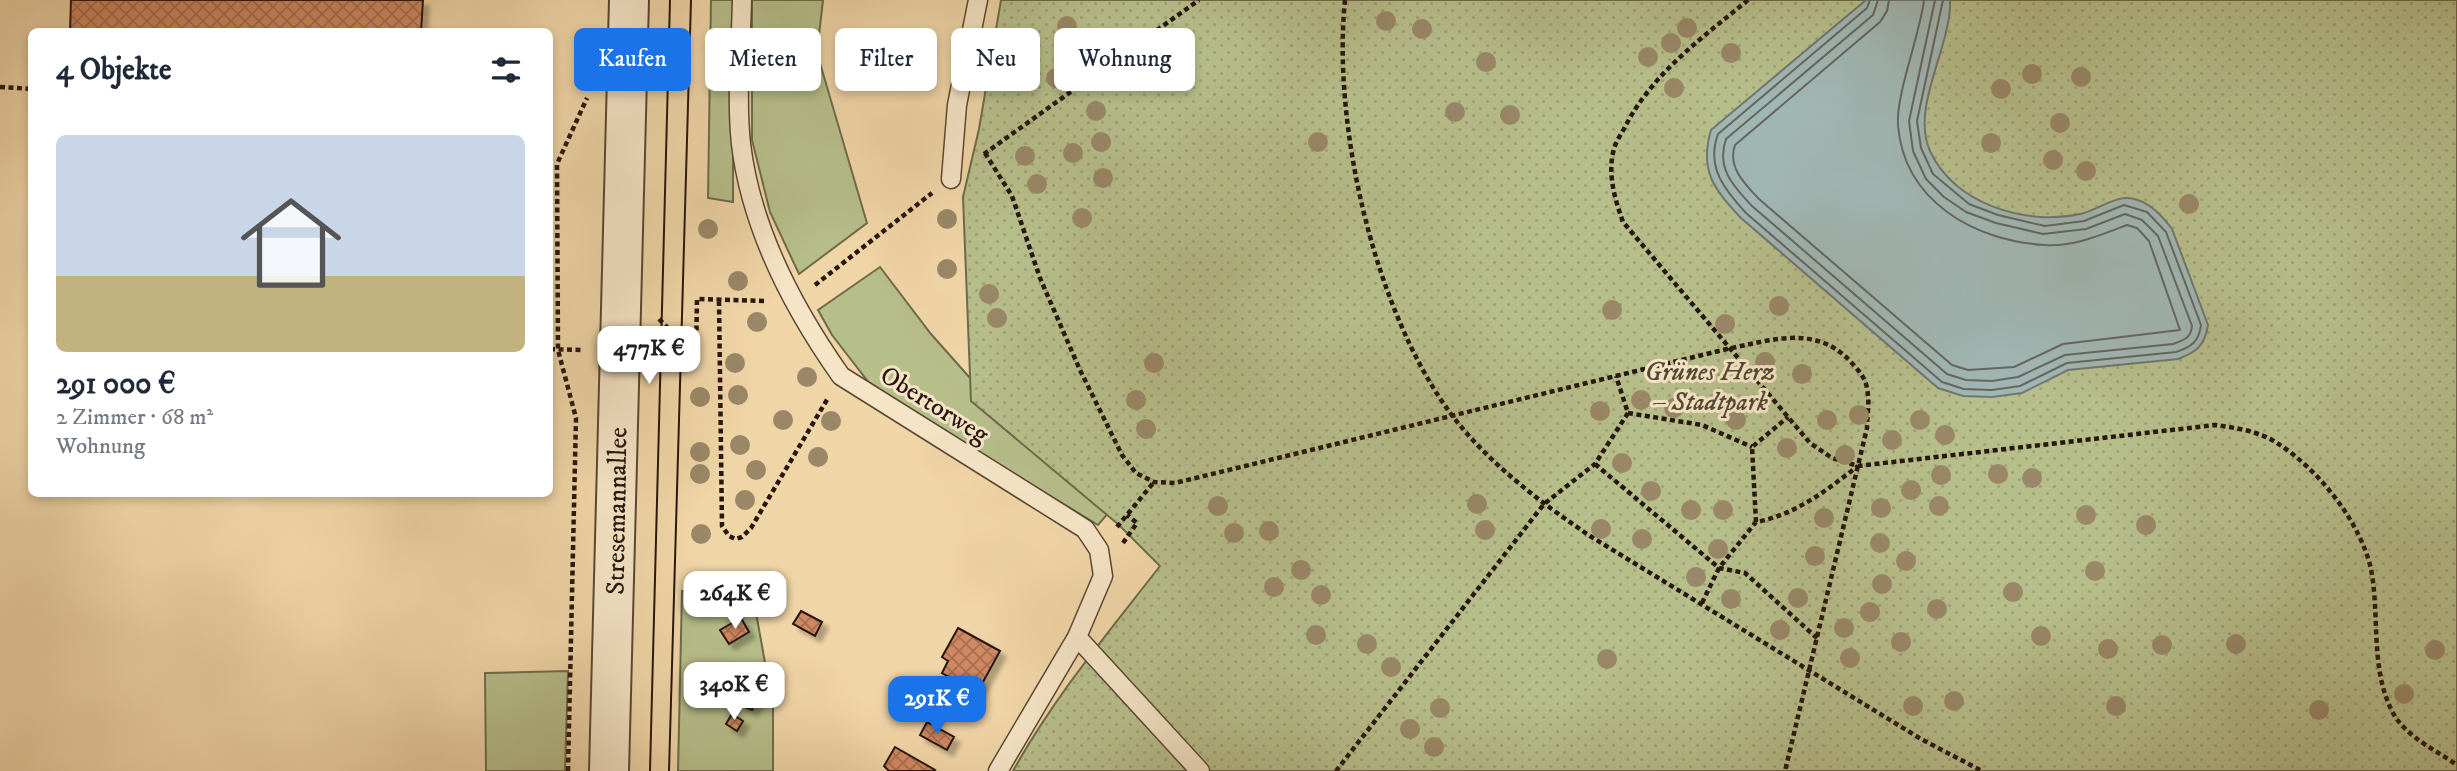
<!DOCTYPE html>
<html lang="de">
<head>
<meta charset="utf-8">
<style>
	:root { --surface:#fff; --page:#f2f2f3; --text:#1f2937; --muted:#747a83; --line:#e0e1e3; --accent:#1a73e8 }
	body { margin:0; font-family:"IM FELL DW Pica",serif; background:var(--page); color:var(--text); height:100vh; display:flex; flex-direction:column; font-size:26px; white-space:nowrap }
	* { box-sizing:border-box; margin:0 }
	p { font-size:23px; color:var(--muted) }
	.icon { flex:none; width:38px; height:38px; fill:none; stroke:currentColor; stroke-width:2; stroke-linecap:round; stroke-linejoin:round }
	.map { position:relative; flex:1; overflow:hidden }
	.details { position:absolute; left:28px; top:28px; width:525px; height:469px; display:flex; flex-direction:column; background:var(--surface); border-radius:10px; box-shadow:0 4px 10px #0003 }
	.details>* { flex:none }
	.hud { position:absolute; left:574px; top:28px; width:665px; height:63px; display:flex; gap:14px }
	.price { position:absolute; translate:-50% -60px; padding:0 16px; border-radius:14px; background:#fff; color:#222; font-size:23px; line-height:46px; filter:drop-shadow(0 2px 4px #0008) }
	.price::after { content:''; position:absolute; left:50%; top:42px; width:21px; height:16px; margin-left:-10px; background:inherit; clip-path:polygon(0 0,100% 0,50% 100%) }
	.price.selected { background:var(--accent); color:#fff }
	ul { padding:0; list-style:none }
	li { display:grid; align-content:center; gap:14px; height:371px; padding:0 28px }
	li+li { border-top:2px solid var(--line) }
	li span { display:grid; place-items:center; height:217px; border-radius:10px; color:#555 }
	li>.icon { margin-inline-start:auto }
	span .icon { width:126px; height:126px; fill:#fffc; stroke-width:1 }
	li b { font-size:30px }
	h2 { display:flex; justify-content:space-between; align-items:center; height:84px; padding:0 28px; font-size:30px }
	.tag { padding:0 24px; border-radius:10px; background:var(--surface); box-shadow:0 4px 10px #0003; font-size:24px; line-height:63px }
	.tag.selected { background:var(--accent); color:#fff }
	.map>svg:first-child { display:block }
	.grass { fill:#b6be8a; stroke:#6e6a4b; stroke-width:2 }
	.park { fill:url(#park-dots); stroke:#6e6a4b; stroke-width:2 }
	.water { fill:#a0b6b3; stroke:#707670; stroke-width:2 }
	.lines { fill:none; stroke-linecap:round; stroke-linejoin:round }
	.shore { stroke:#646660; stroke-width:2 }
	.building { fill:url(#building-cross-hatch); stroke:#27160c; stroke-width:2; filter:url(#shadow) }
	.service-casing { stroke:#594633; stroke-width:21 }
	.tertiary-casing { stroke:#594633; stroke-width:42 }
	.path { stroke:#27160c; stroke-width:4.5; stroke-dasharray:5 3.5; stroke-linecap:butt }
	.service { stroke:#f5e4c6; stroke-width:18 }
	.tertiary { stroke:#f5e4c6; stroke-width:38 }
	.tram { stroke:#27160c; stroke-width:2 }
	.tree { fill:#998767 }
	.labels { text-anchor:middle; stroke-width:6; stroke-linejoin:round; paint-order:stroke }
	.park-label { font-size:26px; font-style:italic; fill:#524832; stroke:#f5e4c6 }
	.street-label { font-size:26px; fill:#27160c; stroke:#f5e4c6 }
</style>
</head>
<body>
<div class="map">
<svg width="2457" height="771" viewBox="0 0 2457 771">
	<defs>
		<pattern id="park-dots" width="8" height="8" patternUnits="userSpaceOnUse" patternTransform="scale(1.75)"><rect width="8" height="8" fill="#b6be8a"/><path d="M2 2h.1M6 6h.1" fill="none" stroke="#9ca376" stroke-width="1.8" stroke-linecap="round"/></pattern>
		<pattern id="building-cross-hatch" width="8" height="8" patternUnits="userSpaceOnUse" patternTransform="scale(1.75)"><rect width="8" height="8" fill="#cf8862"/><path d="M0 0l8 8M0 8l8-8" fill="none" stroke="#a86e4f"/></pattern>
		<filter id="shadow"><feDropShadow dx="6" dy="6" stdDeviation="2" flood-color="#0004"/></filter>
	</defs>
	<rect width="100%" height="100%" fill="#f0d5a7"/>
	<filter id="stains"><feTurbulence type="fractalNoise" baseFrequency=".00286" numOctaves="4"/><feColorMatrix values="0 0 0 0 .2 0 0 0 0 .09 0 0 0 0 .02 0 0 0 .5 -.17"/></filter>
	<radialGradient id="worn" r=".72"><stop offset=".6" stop-color="#630" stop-opacity="0"/><stop offset="1" stop-color="#630" stop-opacity=".3"/></radialGradient>
	<path class="grass" d="M711 0H733V202L708 198Z
		M752 0H823L817 53 867 223 799 274 770 212 752 140Z
		M880 267 931 334 978 387 1115 505 1098 525 873 388 832 335 818 310Z
		M682 591 753 596 773 707V771H678Z
		M568 671 565 771H486L485 673Z"/>
	<path class="park" d="M1001 0H2457V771H1013C1054 697 1108 633 1160 566L1119 525 971 401 963 197 979 129Z"/>
	<path class="water" d="M1866 0H1950C1952 46 1910 107 1930 151 1954 204 2026 226 2080 214 2095 211 2110 199 2125 198 2145 197 2161 214 2172 229L2208 325C2205 345 2197 352 2178 359L2068 370 2022 393 1992 397 1963 396 1938 388 1741 218C1714 189 1699 171 1711 130Z"/>
	<g class="lines">
		<path class="shore" d="M1870 0 1867 8 1718 134C1706 167 1724 189 1746 213L1942 382 1964 389 1992 390 2020 386 2067 363 2176 352C2191 347 2199 342 2201 325L2166 232 2147 212 2124 205 2084 221 2045 226 1998 215 1969 204 1933 174 1921 148 1917 121 1943 0
			M1878 0 1873 15 1726 139C1716 168 1733 186 1752 206L1947 374 1966 380 1992 381 2018 377 2065 355 2173 344C2184 340 2191 338 2192 326L2158 236 2142 220 2125 214 2086 229 2043 234 1996 223 1966 212 1944 197 1926 179 1913 151 1909 121 1935 0
			M1889 0 1887 11 1880 22 1735 145C1727 167 1745 184 1759 199L1952 365 1968 370 2014 367 2063 344 2180 330 2149 241 2137 228 2127 225C2101 235 2073 247 2045 245 1974 241 1904 201 1898 125 1896 93 1920 35 1924 0"/>
	</g>
	<path class="building" d="M71 0H423L421 32H70Z
		M801 611 822 622 815 636 793 624Z
		M741 618 749 632 729 644 720 630Z
		M958 628 1000 651 977 693 942 673 948 661 942 657Z
		M747 688 760 694 752 710 739 705Z
		M732 714 743 721 737 731 726 724Z
		M927 722 954 737 947 750 920 735Z
		M895 747 935 770 934 771H889L884 766Z"/>
	<g class="lines">
		<defs>
			<path id="service" d="M742 0C741 47 736 97 741 144 751 228 793 308 841 376L1085 529 1099 550 1103 576 1077 637 998 771
				M951 179 957 105 978 0
				M1077 637 1200 771"/>
			<path id="tertiary" d="M609 771 629 0"/>
		</defs>
		<use href="#service" class="service-casing"/>
		<use href="#tertiary" class="tertiary-casing"/>
		<path class="path" d="M1345 0C1332 126 1375 312 1451 414 1488 463 1540 502 1590 536L1921 739 1982 771
			M1748 0C1702 38 1654 72 1626 125 1622 133 1616 141 1614 149 1607 173 1615 200 1623 222L1810 443 1832 458 1858 466 2215 425C2236 428 2259 431 2277 443 2318 469 2360 521 2371 569 2380 616 2370 668 2392 711 2404 736 2436 750 2457 765
			M0 87 32 89
			M985 153 1012 196 1040 278 1080 370 1122 455 1136 473 1154 482 1175 483 1727 349C1772 340 1816 324 1851 362 1858 370 1866 378 1867 389 1870 402 1867 416 1867 428L1785 771
			M984 154 1199 0
			M815 285 932 193
			M719 301 722 526 729 536 735 539 742 537 751 528 828 398
			M659 319 695 355
			M550 349 583 350
			M696 356 697 299 766 301
			M1628 413 1702 425 1752 447
			M1595 464 1719 568 1745 573 1818 639
			M1756 522 1752 447 1788 417
			M1117 527 1154 482
			M1123 543 1137 523 1127 515
			M1702 603 1719 568 1756 522C1795 515 1827 490 1858 466
			M568 771 576 418 558 350 557 164 587 98
			M1336 771 1544 504 1595 464 1628 413 1616 376"/>
		<use href="#service" class="service"/>
		<use href="#tertiary" class="tertiary"/>
		<path class="tram" d="M650 771 670 0
			M669 771 691 0"/>
	</g>
	<g class="tree">
		<circle cx="1386" cy="21" r="10"/>
		<circle cx="1067" cy="26" r="10"/>
		<circle cx="1687" cy="28" r="10"/>
		<circle cx="1422" cy="29" r="10"/>
		<circle cx="1671" cy="43" r="10"/>
		<circle cx="1731" cy="53" r="10"/>
		<circle cx="1648" cy="57" r="10"/>
		<circle cx="1486" cy="62" r="10"/>
		<circle cx="2032" cy="74" r="10"/>
		<circle cx="2081" cy="77" r="10"/>
		<circle cx="1056" cy="78" r="10"/>
		<circle cx="1674" cy="88" r="10"/>
		<circle cx="2001" cy="89" r="10"/>
		<circle cx="1096" cy="111" r="10"/>
		<circle cx="1455" cy="112" r="10"/>
		<circle cx="1510" cy="115" r="10"/>
		<circle cx="2060" cy="123" r="10"/>
		<circle cx="1101" cy="142" r="10"/>
		<circle cx="1318" cy="142" r="10"/>
		<circle cx="1991" cy="143" r="10"/>
		<circle cx="1073" cy="153" r="10"/>
		<circle cx="1025" cy="156" r="10"/>
		<circle cx="2053" cy="160" r="10"/>
		<circle cx="2086" cy="171" r="10"/>
		<circle cx="1103" cy="178" r="10"/>
		<circle cx="1037" cy="184" r="10"/>
		<circle cx="2189" cy="204" r="10"/>
		<circle cx="1082" cy="218" r="10"/>
		<circle cx="947" cy="219" r="10"/>
		<circle cx="708" cy="229" r="10"/>
		<circle cx="947" cy="269" r="10"/>
		<circle cx="738" cy="281" r="10"/>
		<circle cx="989" cy="294" r="10"/>
		<circle cx="1779" cy="306" r="10"/>
		<circle cx="1612" cy="310" r="10"/>
		<circle cx="997" cy="318" r="10"/>
		<circle cx="757" cy="322" r="10"/>
		<circle cx="1725" cy="324" r="10"/>
		<circle cx="1765" cy="362" r="10"/>
		<circle cx="735" cy="363" r="10"/>
		<circle cx="1154" cy="363" r="10"/>
		<circle cx="1802" cy="374" r="10"/>
		<circle cx="807" cy="377" r="10"/>
		<circle cx="738" cy="395" r="10"/>
		<circle cx="700" cy="397" r="10"/>
		<circle cx="1136" cy="400" r="10"/>
		<circle cx="1641" cy="400" r="10"/>
		<circle cx="1674" cy="408" r="10"/>
		<circle cx="1600" cy="411" r="10"/>
		<circle cx="1859" cy="415" r="10"/>
		<circle cx="783" cy="420" r="10"/>
		<circle cx="1736" cy="420" r="10"/>
		<circle cx="1827" cy="420" r="10"/>
		<circle cx="1920" cy="420" r="10"/>
		<circle cx="831" cy="421" r="10"/>
		<circle cx="1146" cy="429" r="10"/>
		<circle cx="1945" cy="435" r="10"/>
		<circle cx="1892" cy="440" r="10"/>
		<circle cx="740" cy="445" r="10"/>
		<circle cx="1787" cy="448" r="10"/>
		<circle cx="700" cy="452" r="10"/>
		<circle cx="1845" cy="455" r="10"/>
		<circle cx="818" cy="457" r="10"/>
		<circle cx="1622" cy="463" r="10"/>
		<circle cx="756" cy="470" r="10"/>
		<circle cx="700" cy="474" r="10"/>
		<circle cx="1998" cy="474" r="10"/>
		<circle cx="1941" cy="475" r="10"/>
		<circle cx="2032" cy="478" r="10"/>
		<circle cx="1911" cy="490" r="10"/>
		<circle cx="1651" cy="491" r="10"/>
		<circle cx="745" cy="500" r="10"/>
		<circle cx="1477" cy="504" r="10"/>
		<circle cx="1218" cy="506" r="10"/>
		<circle cx="1939" cy="506" r="10"/>
		<circle cx="1881" cy="508" r="10"/>
		<circle cx="1691" cy="510" r="10"/>
		<circle cx="1723" cy="510" r="10"/>
		<circle cx="2086" cy="515" r="10"/>
		<circle cx="1824" cy="518" r="10"/>
		<circle cx="2146" cy="525" r="10"/>
		<circle cx="1601" cy="529" r="10"/>
		<circle cx="1485" cy="530" r="10"/>
		<circle cx="1269" cy="531" r="10"/>
		<circle cx="1234" cy="533" r="10"/>
		<circle cx="701" cy="534" r="10"/>
		<circle cx="1642" cy="539" r="10"/>
		<circle cx="1880" cy="543" r="10"/>
		<circle cx="1718" cy="549" r="10"/>
		<circle cx="1815" cy="556" r="10"/>
		<circle cx="1906" cy="561" r="10"/>
		<circle cx="1301" cy="570" r="10"/>
		<circle cx="2095" cy="571" r="10"/>
		<circle cx="1696" cy="577" r="10"/>
		<circle cx="1882" cy="584" r="10"/>
		<circle cx="1274" cy="587" r="10"/>
		<circle cx="2013" cy="592" r="10"/>
		<circle cx="1321" cy="595" r="10"/>
		<circle cx="1798" cy="598" r="10"/>
		<circle cx="1731" cy="599" r="10"/>
		<circle cx="1937" cy="609" r="10"/>
		<circle cx="1870" cy="612" r="10"/>
		<circle cx="1844" cy="628" r="10"/>
		<circle cx="1780" cy="630" r="10"/>
		<circle cx="1316" cy="635" r="10"/>
		<circle cx="2041" cy="636" r="10"/>
		<circle cx="1901" cy="642" r="10"/>
		<circle cx="1367" cy="644" r="10"/>
		<circle cx="2236" cy="644" r="10"/>
		<circle cx="2162" cy="645" r="10"/>
		<circle cx="2108" cy="649" r="10"/>
		<circle cx="2435" cy="650" r="10"/>
		<circle cx="1850" cy="658" r="10"/>
		<circle cx="1607" cy="659" r="10"/>
		<circle cx="1391" cy="667" r="10"/>
		<circle cx="2404" cy="694" r="10"/>
		<circle cx="1954" cy="701" r="10"/>
		<circle cx="1913" cy="706" r="10"/>
		<circle cx="2116" cy="706" r="10"/>
		<circle cx="1440" cy="708" r="10"/>
		<circle cx="2319" cy="710" r="10"/>
		<circle cx="1410" cy="729" r="10"/>
		<circle cx="1434" cy="747" r="10"/>
	</g>
	<g class="labels">
		<g class="park-label">
			<text x="1710" y="380">Grünes Herz<tspan x="1710" dy="30">– Stadtpark</tspan></text>
		</g>
		<g class="street-label">
			<text transform="translate(935 404) rotate(32)" y="9">Obertorweg</text>
			<text transform="translate(616 511) rotate(-89)" y="9">Stresemannallee</text>
		</g>
	</g>
	<rect width="100%" height="100%" filter="url(#stains)"/>
	<rect width="100%" height="100%" fill="url(#worn)"/>
</svg>
<b class="price" style="left:649px;top:386px">477K €</b>
<b class="price" style="left:735px;top:631px">264K €</b>
<b class="price" style="left:734px;top:722px">340K €</b>
<b class="price selected" style="left:937px;top:736px">291K €</b>
<div class="hud">
<a class="tag selected">Kaufen</a>
<a class="tag">Mieten</a>
<a class="tag">Filter</a>
<a class="tag">Neu</a>
<a class="tag">Wohnung</a>
</div>
<section class="details">
<h2>4 Objekte<svg class="icon" aria-label="filters" viewBox="0 0 24 24"><path d="M4 7h16M4 17h16"/><circle cx="9" cy="7" r="2"/><circle cx="15" cy="17" r="2"/></svg></h2>
<ul>
<li><span style="background:linear-gradient(#c9d6e8 65%,#c2b280 0)"><svg class="icon" aria-label="home" viewBox="0 0 24 24"><path d="M3 11l9-7 9 7M6 9v11h12V9"/></svg></span><div><b>291 000 €</b><p>2 Zimmer · 68 m²</p><p>Wohnung</p></div></li>
</ul>
</section>
</div>
</body>
</html>
